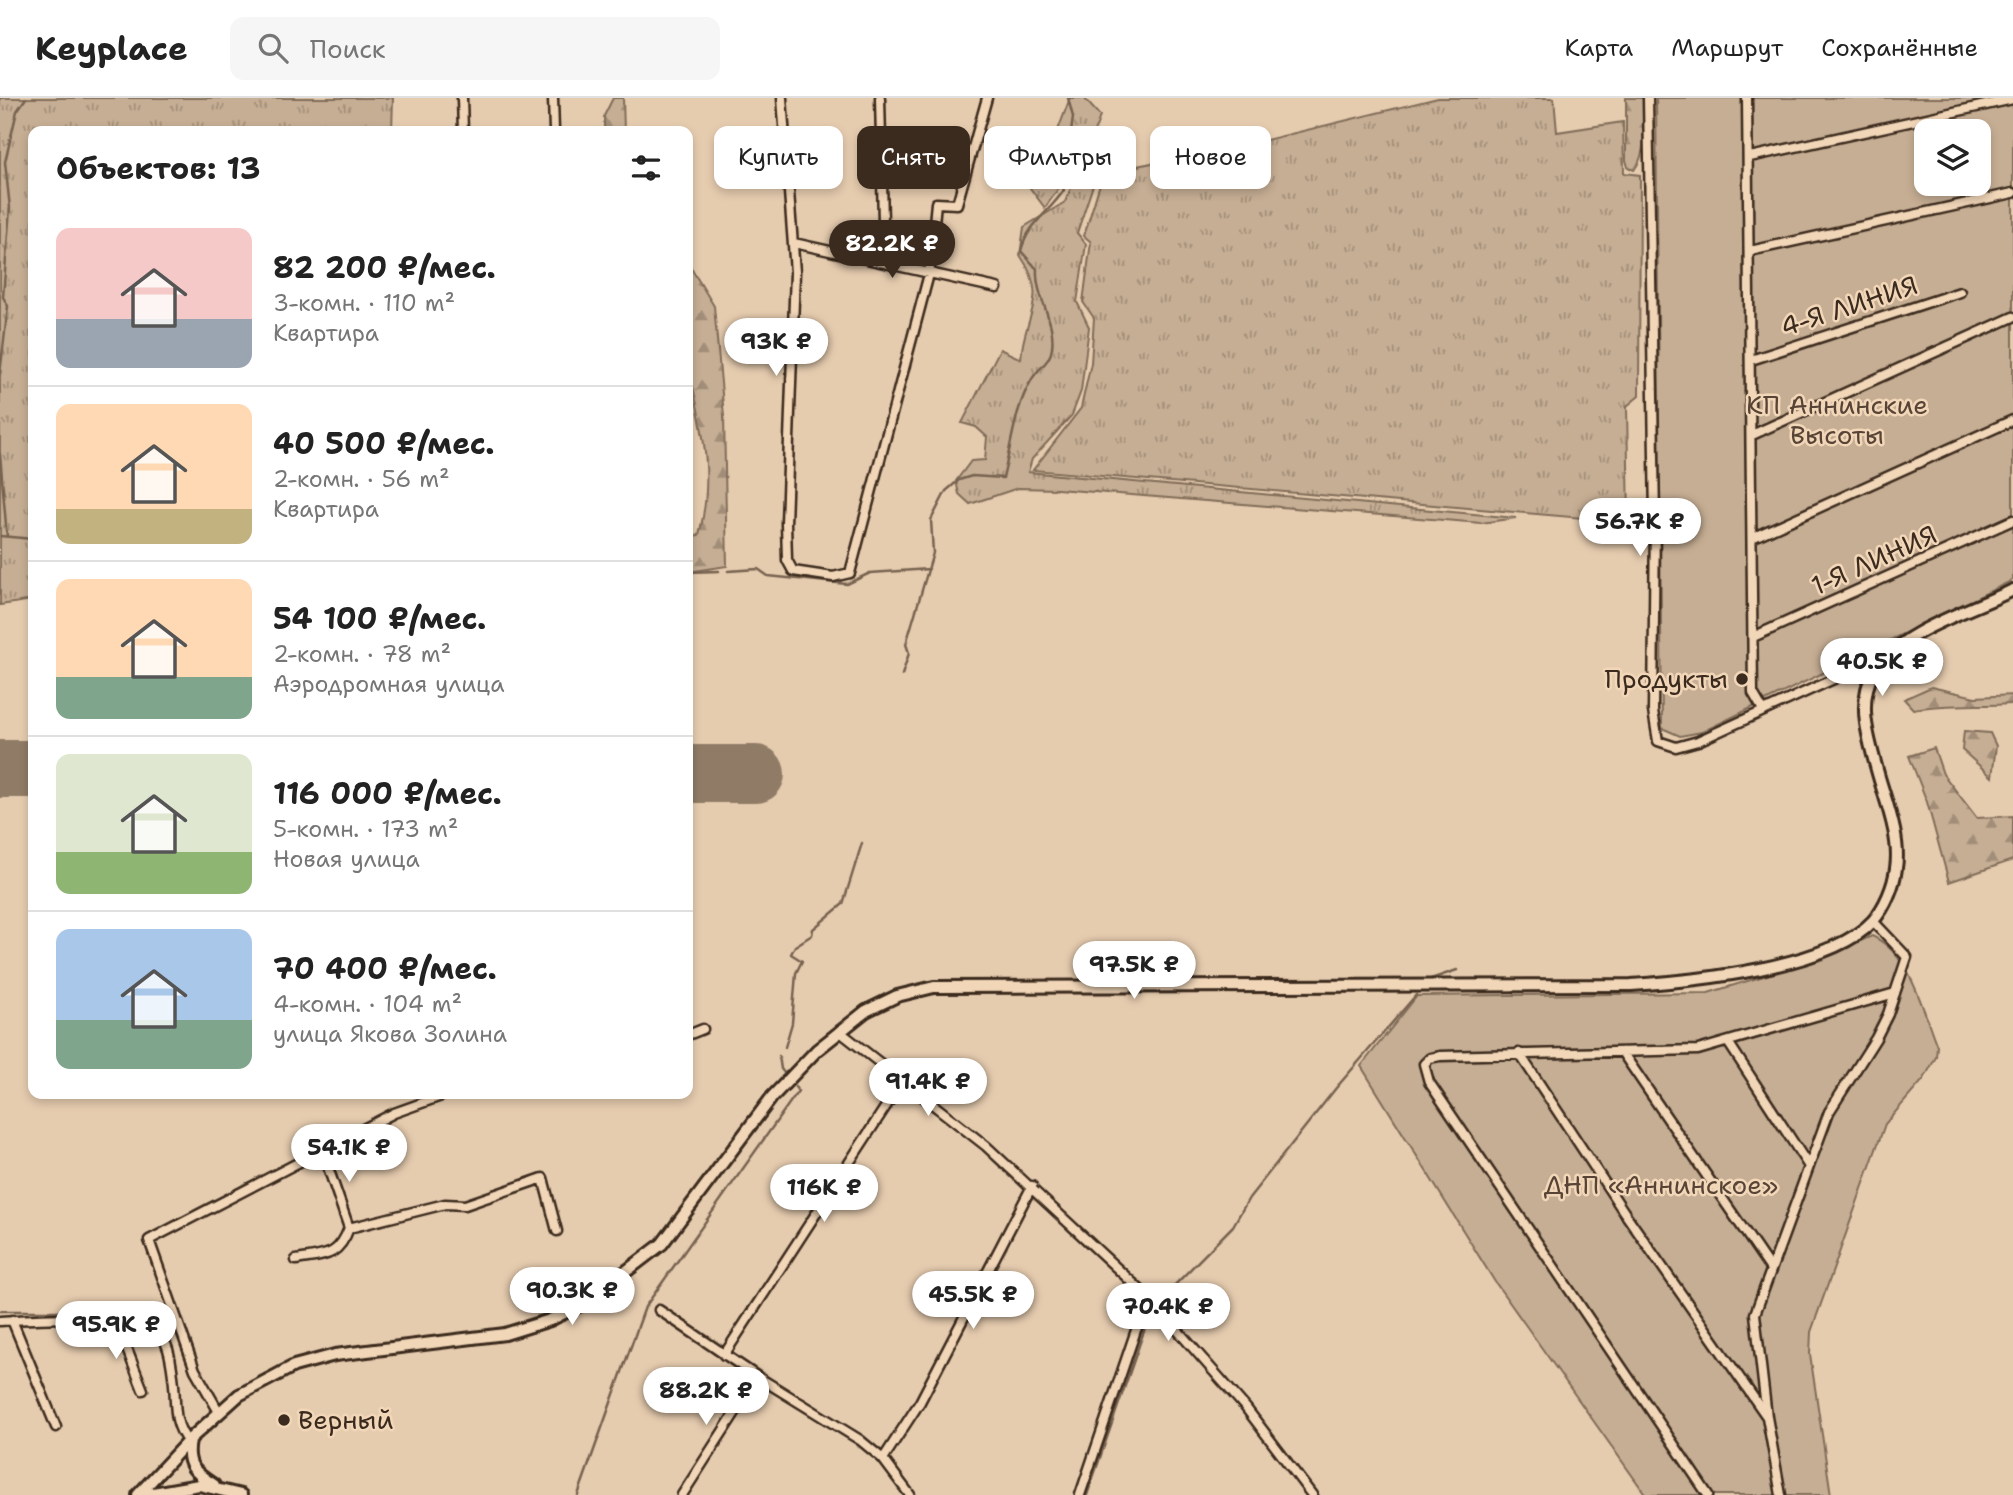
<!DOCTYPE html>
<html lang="ru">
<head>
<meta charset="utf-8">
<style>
	:root { --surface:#fff; --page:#f6f6f6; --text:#222; --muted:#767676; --line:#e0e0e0; --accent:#3b2a1e }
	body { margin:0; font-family:"Shantell Sans",sans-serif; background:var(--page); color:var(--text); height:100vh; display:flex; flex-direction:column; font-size:26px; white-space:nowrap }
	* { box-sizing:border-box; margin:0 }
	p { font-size:23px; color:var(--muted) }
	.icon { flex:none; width:38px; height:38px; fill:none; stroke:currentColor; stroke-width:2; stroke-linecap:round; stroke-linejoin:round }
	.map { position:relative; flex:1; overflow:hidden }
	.sheet { position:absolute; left:28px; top:28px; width:665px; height:973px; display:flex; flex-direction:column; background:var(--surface); border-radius:14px; box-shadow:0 4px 10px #0003 }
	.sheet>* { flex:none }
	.hud { position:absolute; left:714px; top:28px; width:665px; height:63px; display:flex; gap:14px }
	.controls { position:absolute; left:1914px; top:21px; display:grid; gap:14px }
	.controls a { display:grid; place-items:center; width:77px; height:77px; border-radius:14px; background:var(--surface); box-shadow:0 4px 10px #0003; font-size:35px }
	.price { position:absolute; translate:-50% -60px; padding:0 16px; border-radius:24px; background:#fff; color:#222; font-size:23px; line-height:46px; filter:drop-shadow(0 2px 4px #0008) }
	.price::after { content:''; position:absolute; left:50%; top:42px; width:21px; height:16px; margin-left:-10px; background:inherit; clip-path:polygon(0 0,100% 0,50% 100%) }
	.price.active { background:var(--accent); color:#fff }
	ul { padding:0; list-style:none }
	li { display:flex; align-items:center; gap:21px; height:175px; padding:0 28px }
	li+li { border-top:2px solid var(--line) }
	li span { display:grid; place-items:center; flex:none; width:196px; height:140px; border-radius:14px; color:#555 }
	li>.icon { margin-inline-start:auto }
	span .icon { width:84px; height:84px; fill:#fffc; stroke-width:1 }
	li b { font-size:30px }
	h2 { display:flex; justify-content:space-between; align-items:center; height:84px; padding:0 28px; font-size:30px }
	.chip { padding:0 24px; border-radius:14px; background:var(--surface); box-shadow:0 4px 10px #0003; font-size:24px; line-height:63px }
	.chip.active { background:var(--accent); color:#fff }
	header { display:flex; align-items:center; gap:42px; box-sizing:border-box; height:98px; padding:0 35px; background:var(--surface); border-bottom:2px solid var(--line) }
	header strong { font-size:33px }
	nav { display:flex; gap:38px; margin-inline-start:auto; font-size:24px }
	.search { width:490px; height:63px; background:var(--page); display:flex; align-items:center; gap:18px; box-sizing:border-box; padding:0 24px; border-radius:14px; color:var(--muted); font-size:26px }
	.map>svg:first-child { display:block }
	.grass { fill:url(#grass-tufts); stroke:#806c59; stroke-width:2 }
	.forest { fill:url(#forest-firs); stroke:#806c59; stroke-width:2 }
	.garden { fill:#c6ae94; stroke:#806c59; stroke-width:2; fill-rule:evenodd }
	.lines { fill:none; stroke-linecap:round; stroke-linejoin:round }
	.stream { stroke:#766250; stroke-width:2.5 }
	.runway { stroke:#907b66; stroke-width:58 }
	.street-casing { stroke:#3b2a1e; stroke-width:13 }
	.secondary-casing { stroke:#3b2a1e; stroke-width:16 }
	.street { stroke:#f1d6b8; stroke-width:8 }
	.secondary { stroke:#f1d6b8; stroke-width:10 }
	.poi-dot { fill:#3b2a1e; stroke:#f1d6b8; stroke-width:2.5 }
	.labels { text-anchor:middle; stroke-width:5; stroke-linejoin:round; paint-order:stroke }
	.street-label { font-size:26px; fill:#3b2a1e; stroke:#f1d6b8 }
	.park-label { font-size:26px; fill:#574436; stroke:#f1d6b8 }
	.poi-label { font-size:26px; fill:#3b2a1e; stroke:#f1d6b8; text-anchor:end }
</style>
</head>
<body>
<header>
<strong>Keyplace</strong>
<div class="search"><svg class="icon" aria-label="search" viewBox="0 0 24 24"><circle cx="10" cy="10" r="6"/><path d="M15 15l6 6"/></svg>Поиск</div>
<nav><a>Карта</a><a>Маршрут</a><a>Сохранённые</a></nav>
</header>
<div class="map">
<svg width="2013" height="1397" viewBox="0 0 2013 1397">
	<defs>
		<pattern id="grass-tufts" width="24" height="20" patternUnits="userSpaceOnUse" patternTransform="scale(1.75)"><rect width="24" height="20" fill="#c6ae94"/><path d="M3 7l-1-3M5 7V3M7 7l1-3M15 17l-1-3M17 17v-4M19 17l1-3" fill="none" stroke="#a28e78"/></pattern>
		<pattern id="forest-firs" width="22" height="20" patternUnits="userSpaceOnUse" patternTransform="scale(1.75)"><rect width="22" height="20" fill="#c6ae94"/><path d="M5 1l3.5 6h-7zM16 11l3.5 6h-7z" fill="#a28e78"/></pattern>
	</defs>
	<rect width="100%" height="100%" fill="#e6ccaf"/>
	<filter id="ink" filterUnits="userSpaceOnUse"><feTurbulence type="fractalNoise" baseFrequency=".0143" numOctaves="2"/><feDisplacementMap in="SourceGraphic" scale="14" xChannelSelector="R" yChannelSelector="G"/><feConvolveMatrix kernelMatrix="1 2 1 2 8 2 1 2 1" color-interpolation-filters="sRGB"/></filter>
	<g filter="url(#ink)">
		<path class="grass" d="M0 0H393L392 33H33V502L0 507Z
			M1070 0H1084L1100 18C1089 54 1065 79 1045 110L1030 90 1045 67Z
			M1438 0H1554L1557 34 1623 24 1624 75 1640 77 1639 298 1627 308 1629 424 1033 372 1081 310 1091 265 1094 220 1083 204 1091 144 1084 138 1099 89 1107 74 1262 43Z
			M1077 76 1096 78 1077 135 1086 146 1077 204 1089 229 1081 293 1072 317 1032 361 1028 374 1516 420 1481 425 1057 391 1018 390 970 406 959 396 956 383 971 363 985 362 987 339 976 329 962 325 1000 251 1021 261C1023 218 1051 202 1020 157L1024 129 1065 104Z"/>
		<path class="forest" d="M613 0H623L624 33H604V18Z
			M1626 0H1644C1644 20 1648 56 1634 72L1628 69 1626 62Z
			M688 165 714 208 724 318 727 468 688 474V439L699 437C713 384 705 341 693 289L688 281Z
			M1931 589 1975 599 2013 597V606C1979 608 1946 606 1913 611L1904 601Z
			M1964 633 1990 635 1996 648 1992 679 1962 652Z
			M1934 650 1943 676 1977 720 2013 718V762L1949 784 1927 704 1909 658Z"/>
		<path class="garden" d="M1656 0H2013V482L1702 634 1680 638 1662 630ZM1927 33H1979V86H1927Z
			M1872 838C1911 856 1922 911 1937 948L1936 959 1924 981 1885 1026 1811 1234 1810 1256 1831 1397H1646L1495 1184 1361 968 1417 898 1708 895 1817 862Z"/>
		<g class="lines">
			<path class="stream" d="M0 276 8 208 3 199 10 110 5 64 17 13 26 0
				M0 356 7 439
				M0 438 33 441
				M728 473 758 471 768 478 847 486 870 475 929 471
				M688 474 719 473
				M902 577 909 555 906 546 933 455 931 422 946 393 959 382 972 378 1003 380C1012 346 1014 311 1032 281 1038 270 1051 264 1052 250 1056 222 1035 199 1037 171L1021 153C1028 125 1049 115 1064 92L1050 69 1055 47 1071 35 1073 19 1068 0
				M1425 883 1457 872
				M785 949 792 925 796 875 802 863 791 856 795 848 812 837 813 831 843 806 862 745
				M779 958 781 971 785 976
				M1161 1201 1233 1128 1249 1100 1336 990 1416 897
				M0 1213H77
				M578 1397 645 1209 798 993 795 989
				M1087 1397 1152 1210"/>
			<path class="runway" d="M0 671H33
				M688 676H756"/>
			<defs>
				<path id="street" d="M462 0 463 33
					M553 0 554 33
					M782 0 795 174 786 425 787 462 793 473 833 479 850 475 929 176 936 105 957 106 987 0
					M880 0 884 165
					M1648 0 1655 419 1653 613 1658 643 1676 649 1698 643 1884 558
					M1747 0 1753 595 1763 612
					M1750 59 2013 1
					M794 145 997 190
					M1750 153 2013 95
					M1751 262 1960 194
					M1752 337 2013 219
					M1754 439 2013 322
					M1753 539 2013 422
					M839 933 986 1048 1150 1201 1246 1310 1312 1397
					M688 937 703 931
					M1728 944 1808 1067
					M1622 954 1770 1170
					M1519 955 1624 1114 1767 1319
					M322 1052 349 1130
					M296 1162C324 1157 338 1160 349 1130L445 1106 465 1107 543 1080 557 1133
					M659 1212 758 1279 860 1342 883 1361 910 1397
					M12 1222 56 1329
					M0 1223C30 1221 133 1215 154 1230 168 1239 171 1262 173 1278 177 1303 171 1323 188 1344
					M116 1223 143 1292
					M724 1257 903 982
					M219 1314 195 1272 149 1142 394 1015 447 996
					M883 1361 920 1304 1032 1088
					M682 1397 758 1279
					M1080 1397 1136 1232 1150 1201
					M1708 1397 1429 984 1424 966 1430 960 1440 958 1698 952 1895 895
					M1781 1397 1767 1319 1755 1216 1829 1014 1876 940 1888 916 1907 859 1873 823"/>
				<path id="secondary" d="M190 1343C185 1367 195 1375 214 1387
					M138 1397 190 1341 239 1297 294 1268 335 1257 505 1236 550 1222 586 1204 662 1146 772 999 817 952 866 913 897 898 934 889 1631 887C1693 883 1830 870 1873 823 1885 809 1894 788 1896 770 1901 739 1885 702 1877 672 1869 642 1856 604 1874 574 1897 534 1972 512 2013 492
					M142 1397 199 1387 241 1397"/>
			</defs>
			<use href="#street" class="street-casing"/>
			<use href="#secondary" class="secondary-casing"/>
			<use href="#street" class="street"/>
			<use href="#secondary" class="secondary"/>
		</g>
	</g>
	<g class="poi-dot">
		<circle cx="1742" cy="581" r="7"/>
		<circle cx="284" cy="1322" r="7"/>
	</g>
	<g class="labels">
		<g class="street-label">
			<text transform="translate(1849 208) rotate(-18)" y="9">4-Я ЛИНИЯ</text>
			<text transform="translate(1874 462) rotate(-24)" y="9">1-Я ЛИНИЯ</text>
		</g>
		<g class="park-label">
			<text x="1837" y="316">КП Аннинские<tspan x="1837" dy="30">Высоты</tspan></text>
			<text x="1661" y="1096">ДНП «Аннинское»</text>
		</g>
		<g class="poi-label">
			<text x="1728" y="590">Продукты</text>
			<text x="298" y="1331" text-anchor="start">Верный</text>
		</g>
	</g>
</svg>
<div class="controls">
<a><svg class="icon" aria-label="layers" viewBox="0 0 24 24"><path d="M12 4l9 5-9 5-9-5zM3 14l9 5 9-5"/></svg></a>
</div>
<b class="price active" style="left:892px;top:182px">82.2K ₽</b>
<b class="price" style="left:776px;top:280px">93K ₽</b>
<b class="price" style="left:1640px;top:460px">56.7K ₽</b>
<b class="price" style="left:1882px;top:600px">40.5K ₽</b>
<b class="price" style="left:1134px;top:903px">97.5K ₽</b>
<b class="price" style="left:928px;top:1020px">91.4K ₽</b>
<b class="price" style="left:349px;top:1086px">54.1K ₽</b>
<b class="price" style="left:824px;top:1126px">116K ₽</b>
<b class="price" style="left:572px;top:1229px">90.3K ₽</b>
<b class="price" style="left:973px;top:1233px">45.5K ₽</b>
<b class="price" style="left:1168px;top:1245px">70.4K ₽</b>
<b class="price" style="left:116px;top:1263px">95.9K ₽</b>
<b class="price" style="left:706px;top:1329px">88.2K ₽</b>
<div class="hud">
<a class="chip">Купить</a>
<a class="chip active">Снять</a>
<a class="chip">Фильтры</a>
<a class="chip">Новое</a>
</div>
<section class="sheet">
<h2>Объектов: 13<svg class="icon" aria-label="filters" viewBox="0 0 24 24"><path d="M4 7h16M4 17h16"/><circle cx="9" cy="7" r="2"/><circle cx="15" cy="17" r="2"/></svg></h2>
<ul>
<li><span style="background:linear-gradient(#f6c9c9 65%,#9aa5b1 0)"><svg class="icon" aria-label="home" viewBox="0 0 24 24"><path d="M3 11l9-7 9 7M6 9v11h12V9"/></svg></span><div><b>82 200 ₽/мес.</b><p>3-комн. · 110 m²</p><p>Квартира</p></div></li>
<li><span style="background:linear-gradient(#ffd9b3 75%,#c2b280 0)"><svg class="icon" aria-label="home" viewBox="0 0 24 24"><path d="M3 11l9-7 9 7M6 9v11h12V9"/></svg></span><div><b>40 500 ₽/мес.</b><p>2-комн. · 56 m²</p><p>Квартира</p></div></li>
<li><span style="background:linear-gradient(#ffd9b3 70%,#7fa58c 0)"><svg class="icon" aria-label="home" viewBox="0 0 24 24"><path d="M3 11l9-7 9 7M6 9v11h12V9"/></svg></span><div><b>54 100 ₽/мес.</b><p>2-комн. · 78 m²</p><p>Аэродромная улица</p></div></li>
<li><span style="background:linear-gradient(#dfe7d0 70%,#8fb573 0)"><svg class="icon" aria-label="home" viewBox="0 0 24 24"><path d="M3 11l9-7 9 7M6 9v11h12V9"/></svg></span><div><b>116 000 ₽/мес.</b><p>5-комн. · 173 m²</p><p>Новая улица</p></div></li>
<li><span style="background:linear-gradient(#a9c7e8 65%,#7fa58c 0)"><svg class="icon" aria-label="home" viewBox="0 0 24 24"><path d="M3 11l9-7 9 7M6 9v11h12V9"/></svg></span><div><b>70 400 ₽/мес.</b><p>4-комн. · 104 m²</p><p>улица Якова Золина</p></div></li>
</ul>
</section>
</div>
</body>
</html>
